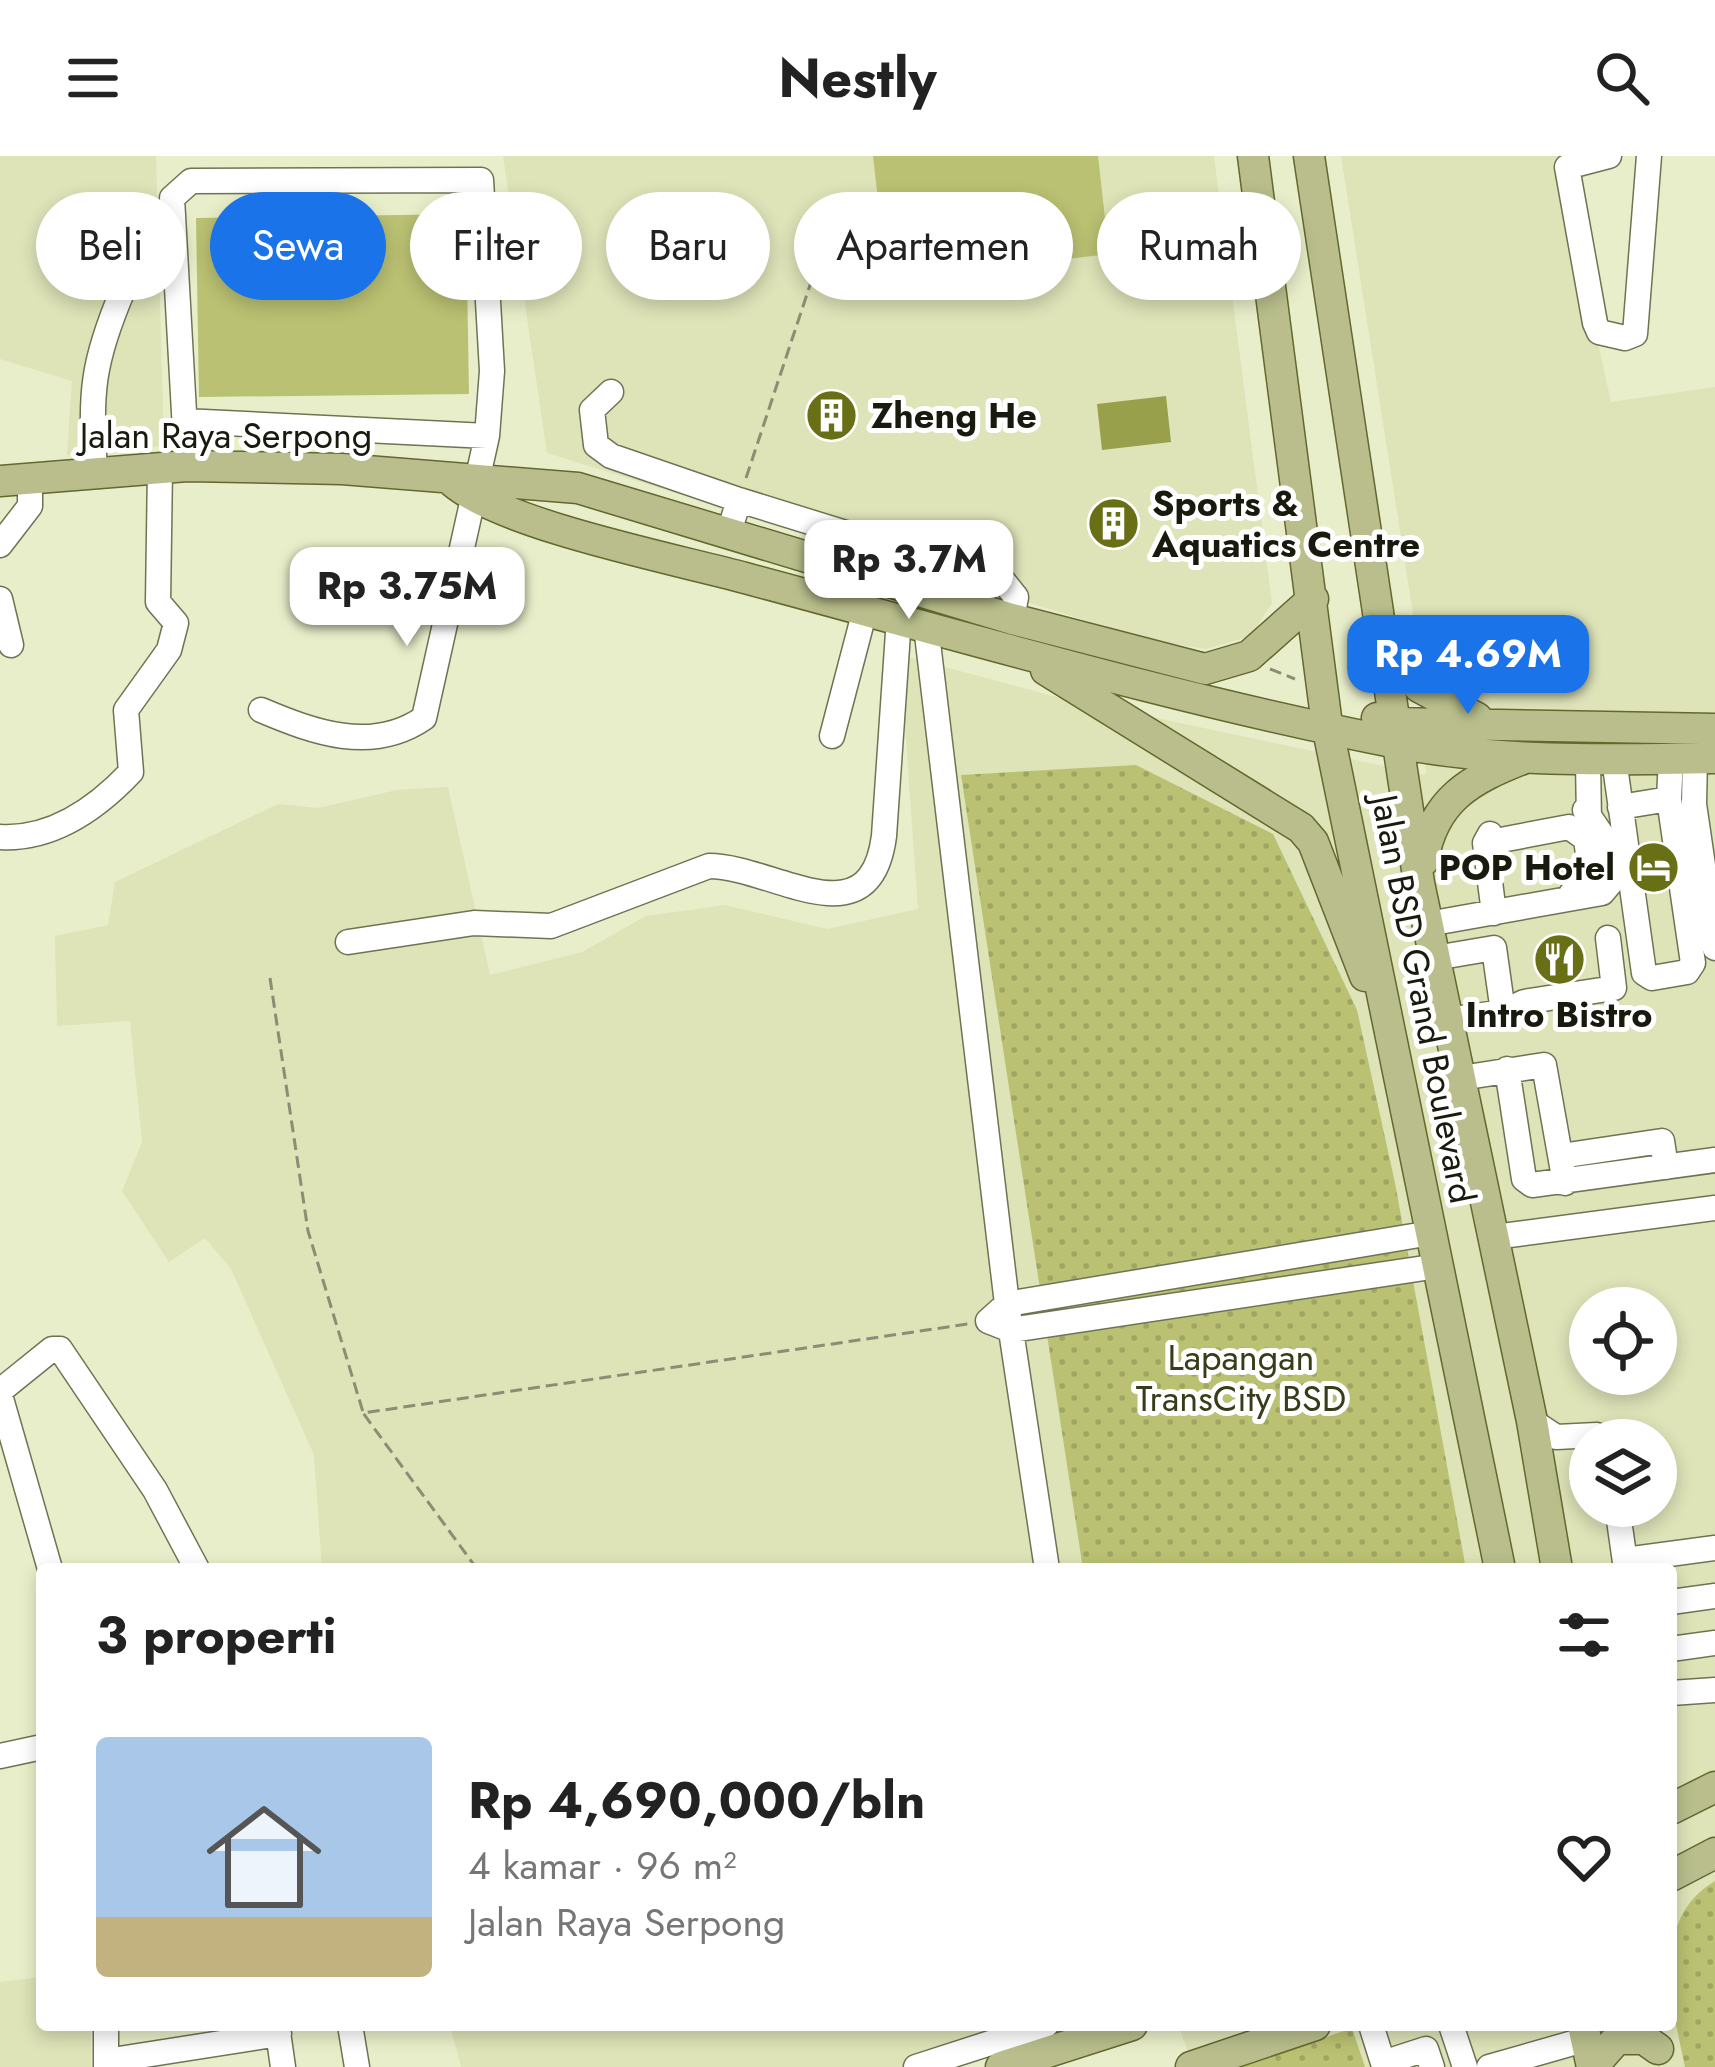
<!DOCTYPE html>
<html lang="id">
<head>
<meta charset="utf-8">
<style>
	:root { --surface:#fff; --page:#f6f6f6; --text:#222; --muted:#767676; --accent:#1a73e8 }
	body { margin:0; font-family:Jost,sans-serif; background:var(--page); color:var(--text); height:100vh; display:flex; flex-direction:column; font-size:45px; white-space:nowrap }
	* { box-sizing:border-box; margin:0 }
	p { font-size:39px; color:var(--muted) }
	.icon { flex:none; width:66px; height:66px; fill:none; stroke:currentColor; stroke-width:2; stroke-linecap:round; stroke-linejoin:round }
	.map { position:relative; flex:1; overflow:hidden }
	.panel { position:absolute; left:36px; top:1407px; width:1641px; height:468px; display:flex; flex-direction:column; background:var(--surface); border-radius:12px; box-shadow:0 6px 18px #0003 }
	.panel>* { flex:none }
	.top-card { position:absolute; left:36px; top:36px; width:1644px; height:108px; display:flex; gap:24px }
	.controls { position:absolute; left:1569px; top:1131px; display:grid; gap:24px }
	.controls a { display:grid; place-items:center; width:108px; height:108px; border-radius:50%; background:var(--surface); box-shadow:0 6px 18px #0003; font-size:60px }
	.price { position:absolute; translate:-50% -102px; padding:0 27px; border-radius:24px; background:#fff; color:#222; font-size:39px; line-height:78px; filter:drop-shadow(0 3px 6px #0008) }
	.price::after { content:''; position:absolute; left:50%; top:72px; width:36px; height:27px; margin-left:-18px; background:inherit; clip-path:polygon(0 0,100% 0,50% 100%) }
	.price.active { background:var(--accent); color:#fff }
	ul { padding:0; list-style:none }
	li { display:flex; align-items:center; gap:36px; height:300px; padding:0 60px }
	li span { display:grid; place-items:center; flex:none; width:336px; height:240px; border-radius:12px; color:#555 }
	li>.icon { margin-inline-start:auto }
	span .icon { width:144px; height:144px; fill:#fffc; stroke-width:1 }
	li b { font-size:51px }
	h2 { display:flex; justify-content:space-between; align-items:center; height:144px; padding:0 60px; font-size:51px }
	.chip { padding:0 42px; border-radius:54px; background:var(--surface); box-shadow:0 6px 18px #0003; font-size:42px; line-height:108px }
	.chip.active { background:var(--accent); color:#fff }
	header { display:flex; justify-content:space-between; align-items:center; height:156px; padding:0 60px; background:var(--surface); font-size:54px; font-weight:700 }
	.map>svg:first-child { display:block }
	.built { fill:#dee3b8; fill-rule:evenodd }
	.grass { fill:url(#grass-dots) }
	.pitch { fill:#bac172 }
	.water { fill:#99a04b }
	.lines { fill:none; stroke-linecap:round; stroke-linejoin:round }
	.minor-casing { stroke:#6f7354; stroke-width:27 }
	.major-casing { stroke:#63682e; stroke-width:33 }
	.path { stroke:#8b8e75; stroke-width:3; stroke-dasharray:12 6; stroke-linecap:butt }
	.minor { stroke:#fff; stroke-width:24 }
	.major { stroke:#b9be8c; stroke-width:30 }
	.labels { text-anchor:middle; stroke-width:10; stroke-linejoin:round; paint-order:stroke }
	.poi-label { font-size:36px; font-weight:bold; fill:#181a0d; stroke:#fff; text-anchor:start }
	.street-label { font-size:36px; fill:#181a0d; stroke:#fff }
	.park-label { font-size:36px; fill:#393c18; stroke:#fff }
</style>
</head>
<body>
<header><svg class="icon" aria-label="menu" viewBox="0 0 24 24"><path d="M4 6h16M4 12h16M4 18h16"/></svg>Nestly<svg class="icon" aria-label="search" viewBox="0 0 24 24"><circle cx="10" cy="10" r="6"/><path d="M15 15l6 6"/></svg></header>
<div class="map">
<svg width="1715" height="1911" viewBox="0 0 1715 1911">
	<defs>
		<pattern id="grass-dots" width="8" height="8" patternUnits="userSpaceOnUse" patternTransform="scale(3)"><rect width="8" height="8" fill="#bac172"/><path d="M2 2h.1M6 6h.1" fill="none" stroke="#9fa562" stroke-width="1.8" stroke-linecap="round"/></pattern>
	</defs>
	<rect width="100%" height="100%" fill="#e9eeca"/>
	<path class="built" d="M0 0H156L164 290 67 299 72 225 0 203Z
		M503 0H1214L1272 447 1251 480 1206 493 1149 484 547 297Z
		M1341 0H1574L1568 50 1611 246 1715 231V1911H1194L1178 1869H1671V1413H322L314 1299 231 1113 205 1082 169 1106 122 1035 142 986 130 865 57 870 55 780 108 769 115 726 278 648 318 652 397 634 448 631 490 819 582 796 646 760 725 749 827 773 918 753 900 499 1053 540 1426 619 1417 483ZM1590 1152H1656V1218H1590ZM1590 1284H1656V1350H1590Z
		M42 1821V1869H91V1911H0V1826Z
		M450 1869H1036L913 1911H461Z"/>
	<path class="grass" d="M1136 609 1273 678 1357 854 1395 1027 1466 1413H1083L961 619Z
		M1715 1725V1911H1685C1672 1850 1649 1764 1715 1725Z
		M1352 1872 1365 1911H1242Z"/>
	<path class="pitch" d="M873 0H1098L1109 98 887 124Z
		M466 58 469 238 199 241 196 62Z"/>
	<path class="water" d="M1166 240 1171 286 1102 294 1097 248Z"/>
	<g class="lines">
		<defs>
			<path id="minor" d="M1609 0 1567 11 1595 167 1599 176 1625 182 1635 178 1649 0
				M611 236 592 254 596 289 611 300 739 344
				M184 265 487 280
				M187 310 172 42 191 25 481 24 492 215 487 280 424 562C372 598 313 576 261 554
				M95 314C90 236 92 207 123 134
				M729 376 739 344 1004 426 1016 441 1012 463
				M0 389 30 350V322
				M0 443 11 489
				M926 470 1007 1148 1047 1413
				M832 580 865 454
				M1695 602 1694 648 1715 792
				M1588 603 1589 666
				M1614 603 1644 817 1652 822 1687 816 1693 807 1669 643 1671 602
				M1620 651 1669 643
				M1490 678 1485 687 1494 757
				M0 681C52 684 96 653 131 616L126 554 169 494 176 467 158 446 160 312
				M1485 687 1569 671 1586 683 1592 729 1571 738
				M1428 768 1602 737 1612 725 1606 685 1585 654
				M348 786 474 767 551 770 709 710C773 710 870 788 884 680L899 462
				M1435 802 1494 792 1503 856 1448 864
				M1503 856 1524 846 1614 832 1608 782
				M1507 913 1524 1023 1532 1029 1715 1004
				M1461 922 1544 909 1565 1027
				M1561 1000 1662 985 1666 1011
				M1431 1077 1007 1148 988 1165 1011 1174 1438 1110
				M1494 1081 1715 1052
				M0 1235 52 1193H60L155 1334 197 1413
				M0 1239 50 1413
				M1532 1265 1556 1281 1597 1279
				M1617 1350 1626 1413
				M1625 1404 1715 1392
				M1671 1446 1715 1440
				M1671 1493 1715 1487
				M1671 1537 1715 1534
				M0 1600 42 1591
				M106 1869V1911
				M277 1869 283 1911
				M350 1869 357 1911
				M1371 1869 1383 1907 1426 1893 1432 1911
				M1451 1869 1465 1911
				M106 1905 279 1878
				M916 1911 1046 1869
				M1489 1911 1587 1883"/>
			<path id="major" d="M1253 0 1327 569 1500 1413
				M1309 0 1419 727 1532 1265 1557 1413
				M0 325 187 310 342 313 578 332 1012 463 1205 513 1249 500 1313 443
				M453 326C503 369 675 403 745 422 962 480 1177 544 1397 587 1500 607 1611 604 1715 602
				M1388 486 1419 531 1477 562
				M1046 514 1301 672 1313 686 1365 820
				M1377 562 1395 567 1715 573
				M1423 705C1433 643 1471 623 1525 602
				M1671 1653 1715 1631
				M1671 1720 1715 1697
				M1583 1869 1592 1911
				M1001 1911 1132 1869
				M1191 1911 1315 1869
				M1592 1911 1617 1883H1644L1658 1893"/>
		</defs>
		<use href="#minor" class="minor-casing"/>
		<use href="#major" class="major-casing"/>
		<path class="path" d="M746 322 823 90
			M1270 513 1295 523
			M270 822 308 1075 363 1256
			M477 1413 363 1257 968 1168"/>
		<use href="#minor" class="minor"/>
		<use href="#major" class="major"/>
	</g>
	<defs>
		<symbol id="building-disc" viewBox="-11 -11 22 22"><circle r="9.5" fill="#696f14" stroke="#fff"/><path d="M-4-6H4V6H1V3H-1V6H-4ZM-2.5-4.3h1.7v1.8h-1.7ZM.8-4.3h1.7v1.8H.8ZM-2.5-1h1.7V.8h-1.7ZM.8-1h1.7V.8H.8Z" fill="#fff"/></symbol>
		<symbol id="hotel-disc" viewBox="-11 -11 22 22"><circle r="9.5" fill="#696f14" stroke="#fff"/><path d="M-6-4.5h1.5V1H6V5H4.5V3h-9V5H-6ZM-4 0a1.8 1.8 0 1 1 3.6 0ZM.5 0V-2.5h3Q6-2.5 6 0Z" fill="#fff"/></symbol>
		<symbol id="restaurant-disc" viewBox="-11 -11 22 22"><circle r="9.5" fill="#696f14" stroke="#fff"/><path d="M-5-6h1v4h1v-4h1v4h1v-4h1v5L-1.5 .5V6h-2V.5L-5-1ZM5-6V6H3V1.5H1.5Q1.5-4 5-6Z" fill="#fff"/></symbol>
	</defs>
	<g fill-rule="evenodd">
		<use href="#building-disc" x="802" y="230" width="59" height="59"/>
		<use href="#building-disc" x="1084" y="338" width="59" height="59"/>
		<use href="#hotel-disc" x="1624" y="682" width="59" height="59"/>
		<use href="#restaurant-disc" x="1530" y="774" width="59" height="59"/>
	</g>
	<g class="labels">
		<g class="poi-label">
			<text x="871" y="272">Zheng He</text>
			<text x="1152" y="360">Sports &amp;<tspan x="1152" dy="41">Aquatics Centre</tspan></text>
			<text x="1615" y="724" text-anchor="end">POP Hotel</text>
			<text x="1559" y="871" text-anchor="middle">Intro Bistro</text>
		</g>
		<g class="street-label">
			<text x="226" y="292">Jalan Raya Serpong</text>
			<text transform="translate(1424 843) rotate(79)" y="13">Jalan BSD Grand Boulevard</text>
		</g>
		<g class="park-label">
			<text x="1241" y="1214">Lapangan<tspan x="1241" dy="41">TransCity BSD</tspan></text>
		</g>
	</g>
</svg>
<div class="controls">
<a><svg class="icon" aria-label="locate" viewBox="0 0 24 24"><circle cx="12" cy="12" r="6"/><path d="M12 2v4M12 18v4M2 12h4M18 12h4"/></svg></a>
<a><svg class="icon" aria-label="layers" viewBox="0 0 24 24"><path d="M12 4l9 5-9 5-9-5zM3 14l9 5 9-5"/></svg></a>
</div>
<b class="price" style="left:909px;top:466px">Rp 3.7M</b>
<b class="price" style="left:407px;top:493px">Rp 3.75M</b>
<b class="price active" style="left:1468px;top:561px">Rp 4.69M</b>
<div class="top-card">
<a class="chip">Beli</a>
<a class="chip active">Sewa</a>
<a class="chip">Filter</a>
<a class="chip">Baru</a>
<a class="chip">Apartemen</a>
<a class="chip">Rumah</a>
</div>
<section class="panel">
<h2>3 properti<svg class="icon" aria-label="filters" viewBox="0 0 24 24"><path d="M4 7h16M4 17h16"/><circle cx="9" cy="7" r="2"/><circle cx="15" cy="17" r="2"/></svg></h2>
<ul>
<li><span style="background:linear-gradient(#a9c7e8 75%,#c2b280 0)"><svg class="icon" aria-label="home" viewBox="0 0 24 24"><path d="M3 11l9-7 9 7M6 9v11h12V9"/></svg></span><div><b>Rp 4,690,000/bln</b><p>4 kamar · 96 m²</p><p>Jalan Raya Serpong</p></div><svg class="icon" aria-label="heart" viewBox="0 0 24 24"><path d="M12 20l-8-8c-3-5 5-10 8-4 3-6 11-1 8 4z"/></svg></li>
</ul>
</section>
</div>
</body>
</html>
